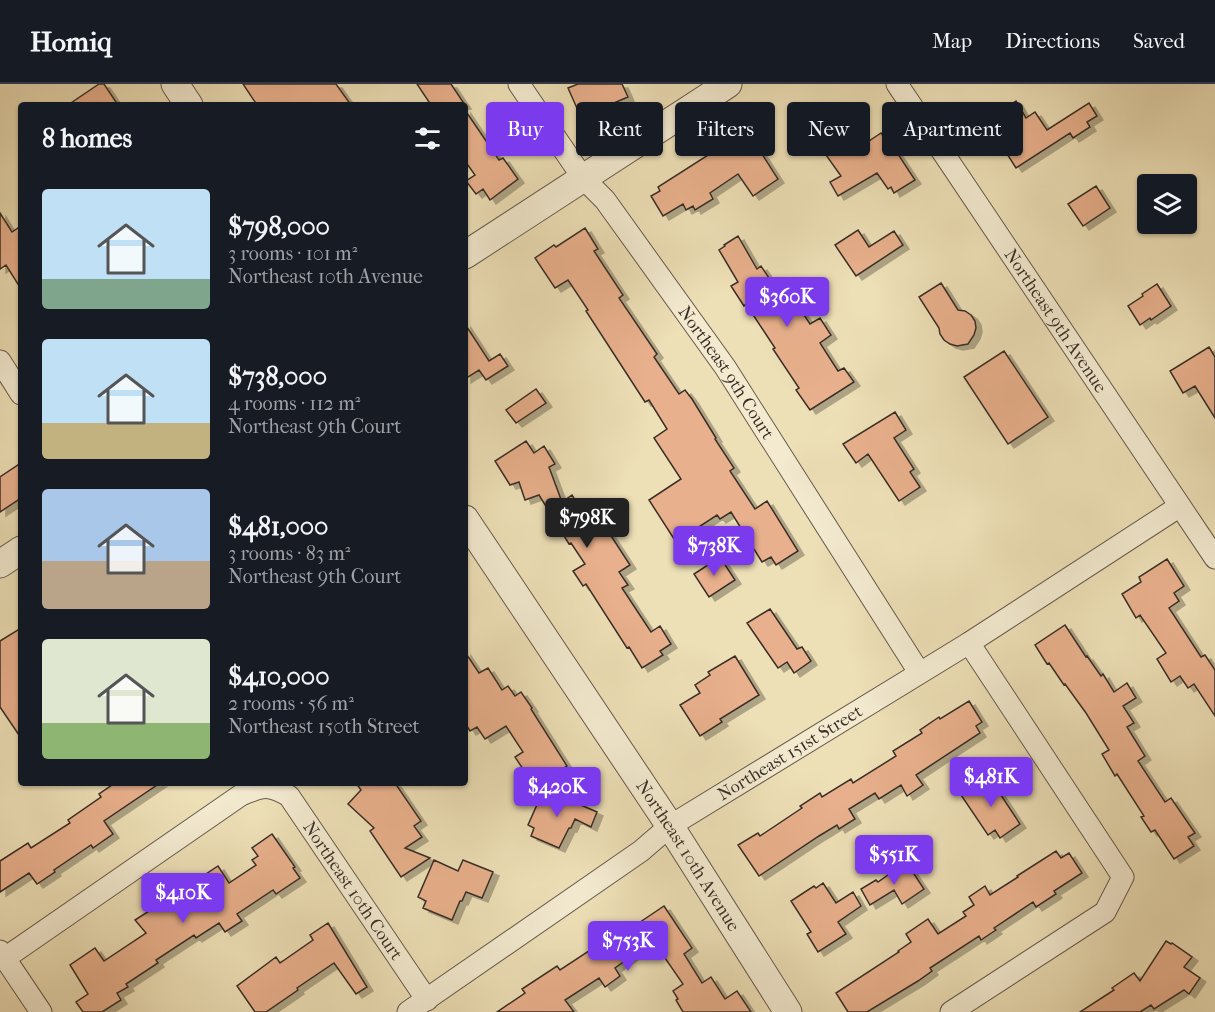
<!DOCTYPE html>
<html lang="en">
<head>
<meta charset="utf-8">
<style>
	:root { --surface:#171b24; --page:#20242c; --text:#f1f3f6; --muted:#9ea1a6; --line:#363941; --accent:#7c3aed }
	body { margin:0; font-family:"IM FELL French Canon",serif; background:var(--page); color:var(--text); height:100vh; display:flex; flex-direction:column; font-size:22px; white-space:nowrap }
	* { box-sizing:border-box; margin:0 }
	p { font-size:20px; color:var(--muted) }
	.icon { flex:none; width:33px; height:33px; fill:none; stroke:currentColor; stroke-width:2; stroke-linecap:round; stroke-linejoin:round }
	.map { position:relative; flex:1; overflow:hidden }
	.panel { position:absolute; left:18px; top:18px; width:450px; height:684px; display:flex; flex-direction:column; background:var(--surface); border-radius:6px; box-shadow:0 2px 4px #0004 }
	.panel>* { flex:none }
	.top-card { position:absolute; left:486px; top:18px; width:570px; height:54px; display:flex; gap:12px }
	.tools { position:absolute; left:1137px; top:90px; display:grid; gap:12px }
	.tools a { display:grid; place-items:center; width:60px; height:60px; border-radius:6px; background:var(--surface); box-shadow:0 2px 4px #0004; font-size:30px }
	.price { position:absolute; translate:-50% -51px; padding:0 14px; border-radius:6px; background:var(--accent); color:#fff; font-size:20px; line-height:39px; filter:drop-shadow(0 2px 3px #0008) }
	.price::after { content:''; position:absolute; left:50%; top:36px; width:18px; height:14px; margin-left:-9px; background:inherit; clip-path:polygon(0 0,100% 0,50% 100%) }
	.price.current { background:#222; color:#fff }
	ul { padding:0; list-style:none }
	li { display:flex; align-items:center; gap:18px; height:150px; padding:0 24px }
	li span { display:grid; place-items:center; flex:none; width:168px; height:120px; border-radius:6px; color:#555 }
	li>.icon { margin-inline-start:auto }
	span .icon { width:72px; height:72px; fill:#fffc; stroke-width:1 }
	li b { font-size:26px }
	h2 { display:flex; justify-content:space-between; align-items:center; height:72px; padding:0 24px; font-size:26px }
	.chip { padding:0 21px; border-radius:6px; background:var(--surface); box-shadow:0 2px 4px #0004; font-size:21px; line-height:54px }
	.chip.current { background:var(--accent); color:#fff }
	header { display:flex; align-items:center; gap:36px; box-sizing:border-box; height:84px; padding:0 30px; background:var(--surface); border-bottom:2px solid var(--line) }
	header strong { font-size:28px }
	nav { display:flex; gap:33px; margin-inline-start:auto; font-size:21px }
	.map>svg:first-child { display:block }
	.building { fill:#e8b08c; stroke:#392e27; stroke-width:1.5; filter:url(#shadow) }
	.lines { fill:none; stroke-linecap:round; stroke-linejoin:round }
	.minor-casing { stroke:#665a4b; stroke-width:23 }
	.tertiary-casing { stroke:#665a4b; stroke-width:29 }
	.minor { stroke:#f3ead0; stroke-width:21 }
	.tertiary { stroke:#f3ead0; stroke-width:27 }
	.labels { text-anchor:middle; stroke-width:4.5; stroke-linejoin:round; paint-order:stroke }
	.street-label { font-size:18px; fill:#392e27; stroke:#f3ead0 }
</style>
</head>
<body>
<header>
<strong>Homiq</strong>
<nav><a>Map</a><a>Directions</a><a>Saved</a></nav>
</header>
<div class="map">
<svg width="1215" height="928" viewBox="0 0 1215 928">
	<defs>
		<filter id="shadow"><feDropShadow dx="6" dy="4" stdDeviation="0" flood-color="#0004"/></filter>
	</defs>
	<rect width="100%" height="100%" fill="#eddfb6"/>
	<filter id="stains"><feTurbulence type="fractalNoise" baseFrequency=".00333" numOctaves="4"/><feColorMatrix values="0 0 0 0 .2 0 0 0 0 .09 0 0 0 0 .02 0 0 0 .5 -.17"/></filter>
	<radialGradient id="worn" r=".72"><stop offset=".6" stop-color="#630" stop-opacity="0"/><stop offset="1" stop-color="#630" stop-opacity=".3"/></radialGradient>
	<path class="building" d="M99 0H104L118 21H68Z
		M243 0H336L351 21H257Z
		M417 0H451L465 21H431Z
		M578 0H622L628 13 602 24 601 21 580 31 568 4Z
		M1016 17 1026 34 1035 28 1047 46 1089 19 1097 32 1087 38 1090 43 1073 54 1070 49 1016 84 986 37Z
		M465 26 499 76 503 74 518 95 490 116 483 105 476 110 466 97 475 91 465 77Z
		M854 41 866 59 881 49 892 65 894 64 915 96 894 109 891 103 888 105 877 89 838 112 830 98 841 92 821 64Z
		M744 42 778 95 753 112 738 90 710 109 713 115 695 126 693 122 686 126 683 120 663 132 651 112 660 107 658 103 727 59 724 55Z
		M1096 102 1110 124 1083 142 1068 120Z
		M0 129 12 148 21 142V205L6 181 0 185Z
		M585 144 598 165 594 167 623 211 619 214 657 270 654 273 679 310 685 306 692 315 716 354 715 355 734 384 730 387 755 425 767 417 798 467 776 481 771 473 762 478 731 428 720 435 717 431 676 458 649 416 681 395 654 354 667 345 649 316 645 318 586 227 588 226 568 196 555 204 535 174 554 161 556 163Z
		M858 146 869 163 894 147 903 161 856 192 835 161Z
		M738 152 757 185 761 182 773 200 780 195 810 240 820 234 831 251 820 259 838 287 844 284 854 298 810 326 796 306 799 304 773 265 775 264 746 220 744 222 731 202 738 198 719 166 725 162 724 161Z
		M941 199 958 226 965 227 971 231 975 237 976 244 974 251 968 260 957 262 950 260 944 256 940 250 939 244 919 213Z
		M1157 200 1171 222 1151 236 1150 234 1140 241 1128 222 1143 212 1142 210Z
		M465 240 489 277 500 270 508 282 486 296 479 286 465 295Z
		M1209 263 1215 273V334L1195 302 1183 309 1170 287Z
		M1004 267 1048 333 1008 360 964 293Z
		M536 305 546 319 516 339 506 326Z
		M895 328 906 346 894 354 914 385 910 388 920 403 899 417 868 370 856 379 843 360Z
		M526 357 534 369 544 362 555 380 549 383 562 418 572 411 580 424 590 417 608 442 606 444 630 481 619 488 628 501 622 504 651 548 660 542 671 560 660 567 663 571 642 584 629 563 627 564 586 500 583 502 573 487 585 480 571 459 569 460 539 411 525 416 519 398 510 401 495 377Z
		M21 379V414L0 428V393Z
		M720 473 735 496 709 513 694 490Z
		M1167 475 1184 502 1174 509 1179 517 1169 524 1201 573 1205 571 1215 586V632L1194 600 1188 604 1180 592 1171 598 1157 575 1166 569 1140 531 1136 534 1122 510 1141 498 1139 493Z
		M770 525 797 565 802 563 811 577 794 589 787 578 778 584 747 539Z
		M1065 541 1086 573 1087 572 1101 592 1103 590 1114 608 1127 599 1136 614 1123 622 1134 639 1127 643 1145 672 1138 677 1165 718 1171 714 1195 749 1188 753 1194 762 1174 775 1155 746 1151 748 1141 733 1144 732 1117 690 1115 692 1102 670 1109 666 1086 629 1065 600 1064 601 1049 579 1047 580 1035 561Z
		M21 544V654L0 623V557Z
		M465 568 479 589 488 584 502 606 508 602 515 612 521 608 532 624 531 625 567 682 535 703 515 673 523 668 506 642 485 655 477 643 470 647 465 639Z
		M735 572 759 611 720 635 722 638 700 652 680 621 700 609 695 601 710 591 708 588Z
		M969 617 982 638 976 642 980 649 916 691 923 701 907 712 901 701 879 715 875 709 849 725 855 735 839 745 837 741 819 752 759 792 738 761 758 749 760 752 802 724 800 722 820 709 822 713 851 695 853 699 896 672 893 667 922 649 920 646 939 633 940 635Z
		M989 693 1020 740 1000 754 995 746 988 751 961 711Z
		M115 699H160L104 737 113 750 93 764 91 761 54 786 55 788 37 800 29 789 0 808V777L28 759 31 764 70 739 68 736 101 713 99 710Z
		M356 699H395L421 737 414 742 422 753 405 764 430 774 401 793 370 747 374 744 348 720 361 706Z
		M544 705 597 728 591 743 575 735 571 744H569L559 764 531 752 534 744 528 741Z
		M272 750 295 783 293 784 300 794 276 810 273 806 237 830 242 837 225 848 219 839 196 854 194 851 156 876 158 879 126 900 128 903 117 909 121 916 102 928H83L76 918 88 910 70 881 95 864 104 877 146 849 135 836 160 820 162 824 199 799 197 796 218 782 229 799 256 781 252 776 258 772 252 764Z
		M1056 767 1061 774 1069 769 1082 789 1054 807 1056 810 1036 823 1033 818 994 844 996 846 981 856 979 852 930 884 932 887 918 897 867 928H848L836 909 899 868 898 867 911 858 906 850 928 835 938 850 966 832 963 828 974 821 969 813 985 802 990 811 1018 793 1017 792Z
		M434 776 458 787 463 776 493 788 482 814 466 808 462 817H460L452 836 423 824 426 817 418 813Z
		M906 778 924 805 902 820 894 806 870 821 861 805 876 796 878 798Z
		M823 799 836 819 853 808 861 822 838 838 846 850 818 868 807 850 811 848 791 817 814 802 816 804Z
		M664 822 692 864 684 870 702 899 711 893 725 915 737 907 751 928H683L676 916 678 915 673 907 683 900 663 871 661 872 654 863 644 869 642 865 615 884 620 892 605 903 599 894 565 916 574 928H497L525 909 522 905 557 882 560 886 610 853 612 857Z
		M328 839 367 903 356 910 334 879 297 904 298 906 266 928H255L237 902 276 873 280 879 313 856 310 851Z
		M1166 857 1171 860 1172 859 1192 873 1184 883 1200 894 1189 910 1184 906 1154 925 1151 921 1140 928H1080L1114 906 1112 904 1134 889 1140 897Z"/>
	<g class="lines">
		<defs>
			<g id="minor">
				<path id="s1" d="M519 0 583 94 605 116 725 283 919 588"/>
				<path id="s2" d="M897 0 1215 474"/>
				<path d="M0 277 21 310"/>
				<path d="M0 867 41 928"/>
				<path id="s3" d="M5 874 241 711C263 702 268 700 289 712L427 916"/>
				<path id="s4" d="M408 928 641 767 670 742 969 559 1180 422"/>
				<path d="M951 928 1105 828 1123 793 969 559"/>
			</g>
			<g id="tertiary">
				<path d="M175 0 189 21"/>
				<path d="M465 171 728 0"/>
				<path id="s5" d="M465 435 670 742 788 928"/>
				<path d="M0 480 21 466"/>
			</g>
		</defs>
		<use href="#minor" class="minor-casing"/>
		<use href="#tertiary" class="tertiary-casing"/>
		<use href="#minor" class="minor"/>
		<use href="#tertiary" class="tertiary"/>
	</g>
	<g class="labels">
		<g class="street-label">
			<text dy="6" stroke="none"><textPath href="#s2" startOffset="285">Northeast 9th Avenue</textPath></text>
			<text dy="6" stroke="none"><textPath href="#s1" startOffset="356">Northeast 9th Court</textPath></text>
			<text dy="6" stroke="none"><textPath href="#s4" startOffset="462">Northeast 151st Street</textPath></text>
			<text dy="6" stroke="none"><textPath href="#s5" startOffset="404">Northeast 10th Avenue</textPath></text>
			<text dy="6" stroke="none"><textPath href="#s3" startOffset="452">Northeast 10th Court</textPath></text>
		</g>
	</g>
	<rect width="100%" height="100%" filter="url(#stains)"/>
	<rect width="100%" height="100%" fill="url(#worn)"/>
</svg>
<div class="tools">
<a><svg class="icon" aria-label="layers" viewBox="0 0 24 24"><path d="M12 4l9 5-9 5-9-5zM3 14l9 5 9-5"/></svg></a>
</div>
<b class="price" style="left:787px;top:244px">$360K</b>
<b class="price current" style="left:587px;top:465px">$798K</b>
<b class="price" style="left:714px;top:493px">$738K</b>
<b class="price" style="left:991px;top:724px">$481K</b>
<b class="price" style="left:557px;top:734px">$420K</b>
<b class="price" style="left:894px;top:802px">$551K</b>
<b class="price" style="left:183px;top:840px">$410K</b>
<b class="price" style="left:628px;top:888px">$753K</b>
<div class="top-card">
<a class="chip current">Buy</a>
<a class="chip">Rent</a>
<a class="chip">Filters</a>
<a class="chip">New</a>
<a class="chip">Apartment</a>
</div>
<section class="panel">
<h2>8 homes<svg class="icon" aria-label="filters" viewBox="0 0 24 24"><path d="M4 7h16M4 17h16"/><circle cx="9" cy="7" r="2"/><circle cx="15" cy="17" r="2"/></svg></h2>
<ul>
<li><span style="background:linear-gradient(#bfe0f5 75%,#7fa58c 0)"><svg class="icon" aria-label="home" viewBox="0 0 24 24"><path d="M3 11l9-7 9 7M6 9v11h12V9"/></svg></span><div><b>$798,000</b><p>3 rooms · 101 m²</p><p>Northeast 10th Avenue</p></div></li>
<li><span style="background:linear-gradient(#bfe0f5 70%,#c2b280 0)"><svg class="icon" aria-label="home" viewBox="0 0 24 24"><path d="M3 11l9-7 9 7M6 9v11h12V9"/></svg></span><div><b>$738,000</b><p>4 rooms · 112 m²</p><p>Northeast 9th Court</p></div></li>
<li><span style="background:linear-gradient(#a9c7e8 60%,#b9a48a 0)"><svg class="icon" aria-label="home" viewBox="0 0 24 24"><path d="M3 11l9-7 9 7M6 9v11h12V9"/></svg></span><div><b>$481,000</b><p>3 rooms · 83 m²</p><p>Northeast 9th Court</p></div></li>
<li><span style="background:linear-gradient(#dfe7d0 70%,#8fb573 0)"><svg class="icon" aria-label="home" viewBox="0 0 24 24"><path d="M3 11l9-7 9 7M6 9v11h12V9"/></svg></span><div><b>$410,000</b><p>2 rooms · 56 m²</p><p>Northeast 150th Street</p></div></li>
</ul>
</section>
</div>
</body>
</html>
